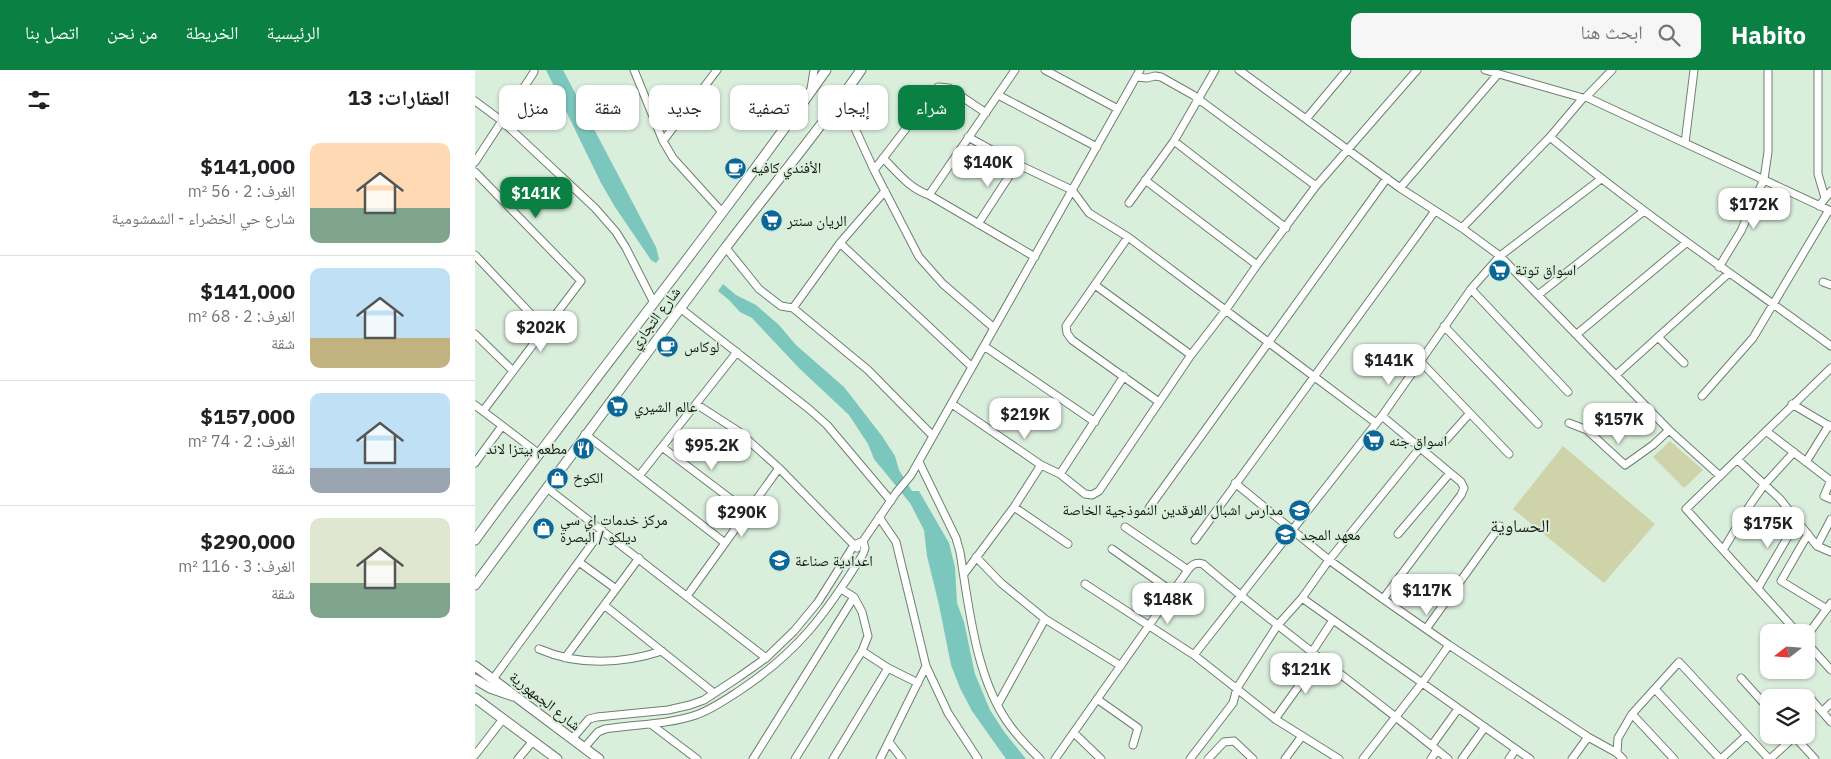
<!DOCTYPE html>
<html lang="ar">
<head>
<meta charset="utf-8">
<style>
	:root { --surface:#fff; --page:#f6f6f6; --text:#202124; --muted:#757577; --line:#e0e0e0; --accent:#0b8043 }
	body { margin:0; font-family:"IBM Plex Sans","Noto Naskh Arabic",sans-serif; background:var(--page); color:var(--text); direction:rtl; height:100vh; display:flex; flex-direction:column; font-size:19px; white-space:nowrap }
	* { box-sizing:border-box; margin:0 }
	p { font-size:16px; color:var(--muted) }
	.icon { flex:none; width:28px; height:28px; fill:none; stroke:currentColor; stroke-width:2; stroke-linecap:round; stroke-linejoin:round }
	.map { position:relative; flex:1; overflow:hidden; direction:ltr }
	.drawer { display:flex; flex-direction:column; background:var(--surface); width:475px }
	.drawer>* { flex:none }
	.hud { position:absolute; left:15px; top:15px; width:475px; height:45px; direction:rtl; display:flex; gap:10px }
	.needle { width:32px; rotate:253deg }
	.tools { position:absolute; left:1285px; top:554px; display:grid; gap:10px }
	.tools a { display:grid; place-items:center; width:55px; height:55px; border-radius:10px; background:var(--surface); box-shadow:0 1px 4px #0004; font-size:25px }
	.price { position:absolute; translate:-50% -42px; padding:0 11px; border-radius:10px; background:#fff; color:#222; font-size:16px; line-height:32px; filter:drop-shadow(0 1px 2px #0008) }
	.price::after { content:''; position:absolute; left:50%; top:30px; width:15px; height:11px; margin-left:-8px; background:inherit; clip-path:polygon(0 0,100% 0,50% 100%) }
	.price.active { background:var(--accent); color:#fff }
	ul { padding:0; list-style:none }
	li { display:flex; align-items:center; gap:15px; height:125px; padding:0 25px }
	li+li { border-top:1px solid var(--line) }
	li span { display:grid; place-items:center; flex:none; width:140px; height:100px; border-radius:10px; color:#555 }
	li>.icon { margin-inline-start:auto }
	span .icon { width:60px; height:60px; fill:#fffc; stroke-width:1 }
	li b { font-size:21px }
	h2 { display:flex; justify-content:space-between; align-items:center; height:60px; padding:0 25px; font-size:21px }
	.pill { padding:0 18px; border-radius:10px; background:var(--surface); box-shadow:0 1px 4px #0004; font-size:18px; line-height:45px }
	.pill.active { background:var(--accent); color:#fff }
	header { display:flex; align-items:center; gap:30px; box-sizing:border-box; height:70px; padding:0 25px; background:var(--accent); color:#fff }
	header strong { font-size:24px }
	nav { display:flex; gap:28px; margin-inline-start:auto; font-size:18px }
	.search { width:350px; height:45px; background:var(--page); display:flex; align-items:center; gap:12px; box-sizing:border-box; padding:0 18px; border-radius:10px; color:var(--muted); font-size:19px }
	main { display:flex; flex:1; min-height:0 }
	.map>svg:first-child { display:block }
	.green { fill:#cfd3aa }
	.water { fill:#7cc7bd }
	.lines { fill:none; stroke-linecap:round; stroke-linejoin:round }
	.minor-casing { stroke:#6e8070; stroke-width:9 }
	.major-casing { stroke:#6e8070; stroke-width:11 }
	.minor { stroke:#fff; stroke-width:7 }
	.major { stroke:#fff; stroke-width:9 }
	.labels { text-anchor:middle; stroke-width:4; stroke-linejoin:round; paint-order:stroke }
	.poi-label { font-size:15px; fill:#121812; stroke:#daeedc; text-anchor:start }
	.street-label { font-size:15px; fill:#121812; stroke:#daeedc }
	.quarter-label { font-size:18px; fill:#121812; stroke:#daeedc }
</style>
</head>
<body>
<header>
<strong>Habito</strong>
<div class="search"><svg class="icon" aria-label="search" viewBox="0 0 24 24"><circle cx="10" cy="10" r="6"/><path d="M15 15l6 6"/></svg>ابحث هنا</div>
<nav><a>الرئيسية</a><a>الخريطة</a><a>من نحن</a><a>اتصل بنا</a></nav>
</header>
<main>
<div class="map">
<svg width="1356" height="689" viewBox="0 0 1356 689">
	<rect width="100%" height="100%" fill="#daeedc"/>
	<path class="green" d="M1195 371 1228 400 1209 418 1178 387Z
		M1088 376 1180 454 1129 513 1038 439Z"/>
	<path class="water" d="M71 0H88L181 177 184 189 181 193 176 190 140 137 126 113Z
		M248 214 261 225 281 235 304 255 321 275 369 317 407 366 420 386 424 400 437 421H444L474 473 480 497 482 533 489 552 500 604 515 640 530 663 551 689H531L497 641 485 618 476 595 464 535 452 486 449 460 435 433 399 389 393 374 374 345 325 299 277 248 265 242 254 230 243 221Z"/>
	<g class="lines">
		<defs>
			<path id="minor" d="M159 0 188 71 198 88 247 142
				M570 0 643 39
				M764 0 925 118 987 158 1025 186 1194 360 1245 406
				M1010 0 1108 28
				M1343 0V104L1350 128
				M661 7 672 8 680 6 686 7 718 25 841 116
				M336 19 339 0
				M523 25 622 77
				M1111 27 1356 141
				M366 28 399 100 444 187 468 214 519 258
				M0 31 27 51 120 138 141 162 151 178 179 233
				M831 49 872 0
				M493 67 542 94 597 120 614 143 653 167 901 353
				M1075 67C1165 142 1262 207 1356 276
				M188 71 242 0
				M699 71 811 158
				M1210 73 1219 0
				M408 88C423 103 434 118 454 125L560 187
				M0 92 59 2V0
				M399 100 463 17 474 18 511 43
				M0 102 106 211 8 341
				M670 110 782 195
				M925 118 1023 4
				M454 125 540 0
				M654 133 699 71 740 0
				M1344 136 1356 121
				M503 154 542 94
				M987 158 1075 67 1108 28 1111 27 1137 0
				M653 167 591 256 592 263 597 270 684 332
				M365 173 497 297
				M251 178 284 219 306 236 318 238 393 300 458 366
				M0 185 70 259
				M1244 197 1266 161 1289 109 1293 82V0
				M1348 212 1356 215
				M620 215 716 285
				M996 219 1093 322
				M1063 225 1169 141
				M205 238 334 339 352 355 416 431
				M318 238 365 173 410 121
				M969 256 1063 354
				M0 264 38 301
				M1102 264 1211 173
				M1183 267 1209 293
				M509 276 620 352
				M945 291 1034 384
				M1141 305 1254 203
				M1227 326 1278 268 1354 140
				M221 334 263 361 304 398 382 478
				M477 334 566 395 585 404 610 424 617 425 624 421 716 285 750 241 782 195 841 116 942 0
				M1317 334 1356 357
				M0 335 63 383
				M907 346 986 412 989 418 986 425 908 529
				M1094 353 1112 360 1150 395 1178 375 1194 360
				M1291 361 1356 411
				M110 364 250 473
				M971 370 995 343
				M187 377 273 442
				M1263 390 1305 429 1342 476 1356 482
				M444 392 481 468 485 482C494 538 501 611 536 657 545 669 555 679 565 689
				M1331 392 1354 355
				M0 393 27 356
				M585 404 649 306
				M164 406 262 282
				M1356 410 1349 426 1356 429
				M760 413 854 490 908 529 974 575 1113 667 1142 683 1148 689
				M72 418 291 588
				M539 437 593 474
				M674 438 912 108
				M404 447 421 472 451 596 473 643 503 689
				M650 457 713 500
				M923 464 975 403
				M1333 464 1306 511 1352 539
				M720 470 960 141
				M1342 476 1356 449
				M637 479 698 522
				M1248 480 1275 435 1289 415 1319 382
				M501 487 526 513 570 549 646 596
				M104 492 141 519
				M489 504 539 437 566 395
				M610 514 719 585 800 649 864 689
				M1283 518 1322 451
				M212 526 304 398
				M827 528 1055 689
				M129 535 239 623
				M951 559 1025 456
				M1322 562 1211 439 1356 298
				M1331 567 1356 533
				M1331 572 1356 600
				M64 579C103 596 147 594 187 581
				M387 581 413 598 443 613
				M837 582 858 550
				M719 585 907 346 996 219 1025 186 1126 109
				M90 588 164 488
				M1266 608 1294 639
				M18 609 127 460
				M1180 619 1245 689
				M622 629 663 658 658 675
				M1331 630 1336 629 1356 652
				M523 634 570 549
				M1347 642 1356 633
				M1157 644 1199 689
				M800 649 844 588
				M177 655 222 689
				M599 663 626 689
				M1318 665 1340 689
				M97 669 114 649 122 647 193 640 215 635 229 630 264 607 291 588 319 561 343 532 379 475 388 471 421 423 436 405 665 0
				M414 672 427 689
				M957 675 983 639
				M109 678 123 662 130 659C161 654 191 655 221 645 236 640 250 630 264 621 323 582 351 544 388 484L390 478 388 471
				M1142 683 1143 668 1157 644 1204 592 1294 689
				M0 685 28 649
				M43 689 58 671
				M278 689 379 527
				M320 689 387 581 393 566 387 542 379 527 366 519
				M358 689 413 598
				M405 689 451 596
				M580 689 713 500C717 494 721 492 728 494 807 562 893 623 973 689
				M715 689 758 633 762 618 802 556 827 528 854 490 945 378
				M733 689 749 672 759 671 778 689
				M810 689 827 666
				M888 689 947 613 974 575
				M956 689 962 680
				M987 689 1010 657
				M1034 689 1041 679
				M1097 689 1113 667
				M1246 689 1272 665
				M1295 689 1319 667"/>
			<path id="major" d="M0 470C115 312 239 160 351 0
				M0 515C83 403 165 292 248 181 294 120 343 62 386 0
				M0 596 124 689
				M0 609 15 618 38 626
				M0 628 82 689"/>
		</defs>
		<use href="#minor" class="minor-casing"/>
		<use href="#major" class="major-casing"/>
		<use href="#minor" class="minor"/>
		<use href="#major" class="major"/>
	</g>
	<defs>
		<symbol id="cafe-disc" viewBox="-11 -11 22 22"><circle r="9.5" fill="#0b6797" stroke="#daeedc"/><path d="M-5.5-4.5H6V0H3Q3 3.5 0 3.5H-2.5Q-5.5 3.5-5.5 0ZM3-3.2v2h1.7v-2ZM-6 4.5H4V6H-6Z" fill="#fff"/></symbol>
		<symbol id="supermarket-disc" viewBox="-11 -11 22 22"><circle r="9.5" fill="#0b6797" stroke="#daeedc"/><path d="M-6-5.5h2.5l.6 2H6L4.5 2H-2.5L-4.4-4H-6ZM-1.5 3.2a1.3 1.3 0 1 0 .1 0ZM3 3.2a1.3 1.3 0 1 0 .1 0Z" fill="#fff"/></symbol>
		<symbol id="restaurant-disc" viewBox="-11 -11 22 22"><circle r="9.5" fill="#0b6797" stroke="#daeedc"/><path d="M-5-6h1v4h1v-4h1v4h1v-4h1v5L-1.5 .5V6h-2V.5L-5-1ZM5-6V6H3V1.5H1.5Q1.5-4 5-6Z" fill="#fff"/></symbol>
		<symbol id="shop-disc" viewBox="-11 -11 22 22"><circle r="9.5" fill="#0b6797" stroke="#daeedc"/><path d="M-5-2.5h2.3a2.7 3.5 0 0 1 5.4 0H5L5.5 6h-11ZM-1.5-2.5h3a1.5 2.3 0 0 0-3 0Z" fill="#fff"/></symbol>
		<symbol id="school-disc" viewBox="-11 -11 22 22"><circle r="9.5" fill="#0b6797" stroke="#daeedc"/><path d="M0-5L7-2L0 1L-7-2ZM-4 1L0 2.5L4 1V4Q0 6-4 4Z" fill="#fff"/></symbol>
	</defs>
	<g fill-rule="evenodd">
		<use href="#cafe-disc" x="248" y="86" width="25" height="25"/>
		<use href="#supermarket-disc" x="284" y="138" width="25" height="25"/>
		<use href="#supermarket-disc" x="1012" y="188" width="25" height="25"/>
		<use href="#cafe-disc" x="180" y="264" width="25" height="25"/>
		<use href="#supermarket-disc" x="130" y="324" width="25" height="25"/>
		<use href="#supermarket-disc" x="886" y="358" width="25" height="25"/>
		<use href="#restaurant-disc" x="96" y="366" width="25" height="25"/>
		<use href="#shop-disc" x="70" y="396" width="25" height="25"/>
		<use href="#school-disc" x="812" y="428" width="25" height="25"/>
		<use href="#shop-disc" x="56" y="446" width="25" height="25"/>
		<use href="#school-disc" x="798" y="452" width="25" height="25"/>
		<use href="#school-disc" x="292" y="478" width="25" height="25"/>
	</g>
	<g class="labels">
		<g class="poi-label">
			<text x="276" y="103">الأفندي كافيه</text>
			<text x="312" y="156">الريان سنتر</text>
			<text x="1040" y="205">اسواق توتة</text>
			<text x="209" y="282">لوكاس</text>
			<text x="159" y="342">عالم الشيري</text>
			<text x="914" y="376">اسواق جنه</text>
			<text x="92" y="384" text-anchor="end">مطعم بيتزا لاند</text>
			<text x="98" y="413">الكوخ</text>
			<text x="808" y="445" text-anchor="end">مدارس اشبال الفرقدين النموذجية الخاصة</text>
			<text x="85" y="455">مركز خدمات اي سي<tspan x="85" dy="17">ديلكو / البصرة</tspan></text>
			<text x="826" y="470">معهد المجد</text>
			<text x="320" y="496">اعدادية صناعة</text>
		</g>
		<g class="street-label">
			<text transform="translate(180 248) rotate(-53)" y="5">شارع التجاري</text>
			<text transform="translate(70 631) rotate(38)" y="5">شارع الجمهورية</text>
		</g>
		<g class="quarter-label">
			<text x="1045" y="462">الحساوية</text>
		</g>
	</g>
</svg>
<div class="tools">
<a><svg class="needle" viewBox="-14 -14 28 28"><path d="M0-13l5 13h-10z" fill="#e53935"/><path d="M0 13l5-13h-10z" fill="#757577"/></svg></a>
<a><svg class="icon" aria-label="layers" viewBox="0 0 24 24"><path d="M12 4l9 5-9 5-9-5zM3 14l9 5 9-5"/></svg></a>
</div>
<b class="price" style="left:513px;top:118px">$140K</b>
<b class="price active" style="left:61px;top:149px">$141K</b>
<b class="price" style="left:1279px;top:160px">$172K</b>
<b class="price" style="left:66px;top:283px">$202K</b>
<b class="price" style="left:914px;top:316px">$141K</b>
<b class="price" style="left:550px;top:370px">$219K</b>
<b class="price" style="left:1144px;top:375px">$157K</b>
<b class="price" style="left:237px;top:401px">$95.2K</b>
<b class="price" style="left:267px;top:468px">$290K</b>
<b class="price" style="left:1293px;top:479px">$175K</b>
<b class="price" style="left:952px;top:546px">$117K</b>
<b class="price" style="left:693px;top:555px">$148K</b>
<b class="price" style="left:831px;top:625px">$121K</b>
<div class="hud">
<a class="pill active">شراء</a>
<a class="pill">إيجار</a>
<a class="pill">تصفية</a>
<a class="pill">جديد</a>
<a class="pill">شقة</a>
<a class="pill">منزل</a>
</div>
</div>
<section class="drawer">
<h2>العقارات: 13<svg class="icon" aria-label="filters" viewBox="0 0 24 24"><path d="M4 7h16M4 17h16"/><circle cx="9" cy="7" r="2"/><circle cx="15" cy="17" r="2"/></svg></h2>
<ul>
<li><span style="background:linear-gradient(#ffd9b3 65%,#7fa58c 0)"><svg class="icon" aria-label="home" viewBox="0 0 24 24"><path d="M3 11l9-7 9 7M6 9v11h12V9"/></svg></span><div><b>$141,000</b><p>الغرف: 2 · 56 m²</p><p>شارع حي الخضراء - الشمشومية</p></div></li>
<li><span style="background:linear-gradient(#bfe0f5 70%,#c2b280 0)"><svg class="icon" aria-label="home" viewBox="0 0 24 24"><path d="M3 11l9-7 9 7M6 9v11h12V9"/></svg></span><div><b>$141,000</b><p>الغرف: 2 · 68 m²</p><p>شقة</p></div></li>
<li><span style="background:linear-gradient(#bfe0f5 75%,#9aa5b1 0)"><svg class="icon" aria-label="home" viewBox="0 0 24 24"><path d="M3 11l9-7 9 7M6 9v11h12V9"/></svg></span><div><b>$157,000</b><p>الغرف: 2 · 74 m²</p><p>شقة</p></div></li>
<li><span style="background:linear-gradient(#dfe7d0 65%,#7fa58c 0)"><svg class="icon" aria-label="home" viewBox="0 0 24 24"><path d="M3 11l9-7 9 7M6 9v11h12V9"/></svg></span><div><b>$290,000</b><p>الغرف: 3 · 116 m²</p><p>شقة</p></div></li>
</ul>
</section>
</main>
</body>
</html>
